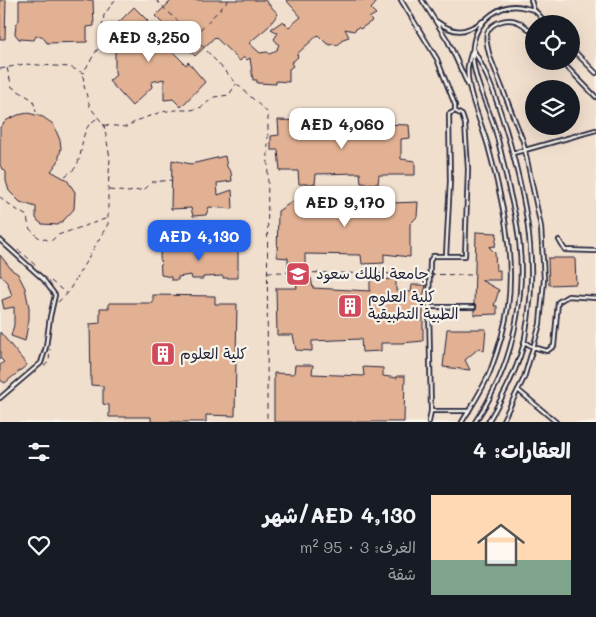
<!DOCTYPE html>
<html lang="ar">
<head>
<meta charset="utf-8">
<style>
	:root { --surface:#171b24; --page:#20242c; --text:#f1f3f6; --muted:#9ea1a6; --line:#363941; --accent:#2563eb }
	body { margin:0; font-family:Mali,"Playpen Sans Arabic",sans-serif; background:var(--page); color:var(--text); direction:rtl; height:100vh; display:flex; flex-direction:column; font-size:19px; white-space:nowrap }
	* { box-sizing:border-box; margin:0 }
	p { font-size:16px; color:var(--muted) }
	.icon { flex:none; width:28px; height:28px; fill:none; stroke:currentColor; stroke-width:2; stroke-linecap:round; stroke-linejoin:round }
	.map { position:relative; height:422px; overflow:hidden; direction:ltr }
	.details { display:flex; flex-direction:column; background:var(--surface); flex:1 }
	.details>* { flex:none }
	.tools { position:absolute; left:525px; top:15px; display:grid; gap:10px }
	.tools a { display:grid; place-items:center; width:55px; height:55px; border-radius:50%; background:var(--surface); box-shadow:0 5px 20px #0002; font-size:25px }
	.price { position:absolute; translate:-50% -42px; padding:0 11px; border-radius:10px; background:#fff; color:#222; font-size:16px; line-height:32px; filter:drop-shadow(0 1px 2px #0008) }
	.price::after { content:''; position:absolute; left:50%; top:30px; width:15px; height:11px; margin-left:-8px; background:inherit; clip-path:polygon(0 0,100% 0,50% 100%) }
	.price.selected { background:var(--accent); color:#fff }
	ul { padding:0; list-style:none }
	li { display:flex; align-items:center; gap:15px; height:125px; padding:0 25px }
	li+li { border-top:1px solid var(--line) }
	li span { display:grid; place-items:center; flex:none; width:140px; height:100px; border-radius:0px; color:#555 }
	li>.icon { margin-inline-start:auto }
	span .icon { width:60px; height:60px; fill:#fffc; stroke-width:1 }
	li b { font-size:21px }
	h2 { display:flex; justify-content:space-between; align-items:center; height:60px; padding:0 25px; font-size:21px }
	.map>svg:first-child { display:block }
	.built { fill:#f1dfce; fill-rule:evenodd }
	.building { fill:#e2b193; stroke:#22223b }
	.lines { fill:none; stroke-linecap:round; stroke-linejoin:round }
	.service-casing { stroke:#22223b; stroke-width:6 }
	.path { stroke:#22223b; stroke-width:1; stroke-dasharray:5 4; stroke-linecap:butt }
	.service { stroke:#f7f3e8; stroke-width:2.5 }
	.path-bridge { stroke:#22223b; stroke-width:1; stroke-dasharray:5 4; stroke-linecap:butt }
	.labels { text-anchor:middle; stroke-width:4.5; stroke-linejoin:round; paint-order:stroke }
	.poi-label { font-size:15px; fill:#22223b; stroke:#f7f3e8; text-anchor:start }
</style>
</head>
<body>
<div class="map">
<svg width="596" height="422" viewBox="0 0 596 422">
	<rect width="100%" height="100%" fill="#f7f3e8"/>
	<filter id="ink" filterUnits="userSpaceOnUse"><feTurbulence type="fractalNoise" baseFrequency=".02" numOctaves="2"/><feDisplacementMap in="SourceGraphic" scale="10" xChannelSelector="R" yChannelSelector="G"/><feConvolveMatrix kernelMatrix="1 2 1 2 8 2 1 2 1" color-interpolation-filters="sRGB"/></filter>
	<g filter="url(#ink)">
		<path class="built" d="M0 0H596V422H0ZM534 24H571V61H534ZM534 89H571V126H534Z"/>
		<path class="building" d="M0 0H6L5 39H0Z
			M19 0H93L94 26 87 27V42L47 43 42 36H36L34 40 19 39 15 34 16 24 19 20Z
			M172 0H265L278 14 268 27 249 43 260 53 267 52 270 54 278 49 277 48 279 45 274 39 278 33 271 29 283 21 289 27 301 17 286 0H374L376 3 371 9 376 14 369 18 372 21 360 29 358 27 354 31 345 29 349 37 343 39 338 45 333 44 330 45 326 43 318 35 297 54 298 57 291 63 293 66 289 69V82L276 81V84L257 83V80H253L250 58 247 60 244 57 240 61 215 37 195 56 155 16Z
			M134 7 148 21 145 24 186 65 188 62 205 82 181 107 173 99 164 100V79L151 82 152 87 132 106 109 81 116 75 115 72V44L118 40 109 32Z
			M28 113 43 117 53 124 60 140 61 148 58 162 51 171 67 180 75 192 74 209 65 219 58 225 42 224 38 221 36 218V207L20 202 9 191 6 181V172L0 166V127L7 120 18 115Z
			M278 120 409 125 410 138 401 139V159L415 161V175H379L378 184 361 183 360 173 316 174 315 184H299L298 171H280L278 150H271V136L279 135Z
			M225 156 227 167 231 172 232 181 217 183 218 195 232 190 233 209 209 207 206 215 193 216 191 208 171 209 172 160 191 164Z
			M311 188 325 189V202L370 204 371 193 390 192 391 203 418 202 417 217 410 224V257L384 254V263L362 264 361 255 305 254V266L288 267V258L277 257 278 211 295 200H309Z
			M476 232 497 233 495 246 489 247 495 253 496 270H500V280H481L499 290 494 306H497V314L474 315V310L477 307 476 305 474 304Z
			M183 246 238 247V278H223V276L203 277V279H192L191 275 178 277V280H171V277L161 275 160 253 162 252 163 247Z
			M0 255 12 270 18 274 25 288 29 307V319L25 341 11 336 14 325V307L4 309 2 300 12 296 8 284 2 276H0Z
			M548 258H575L576 284 549 285Z
			M295 277 311 278 313 288 370 291V280L396 279V291L411 292 412 285H426L423 297V341L402 343H381V351L362 352 361 339 312 341V351L296 350 293 335H277L276 288H297Z
			M153 295 215 296V304H237L235 416 206 415V422H151V417H109V405L103 404V386L91 385 90 324 100 323V308H109V303H153Z
			M447 329H486L484 351 479 348 465 360 470 370 443 367Z
			M0 332 27 365 5 383 0 380V365L4 362 0 358Z
			M295 365H313L312 374 364 376 363 367 383 368V376L397 378V376H405L404 422H274V373L294 374Z"/>
		<g class="lines">
			<defs>
				<path id="service" d="M401 0 437 59 455 105V111
					M422 0 448 41 468 85
					M531 0 534 10
					M436 21C454 34 464 34 483 21
					M571 48 596 73
					M473 49C490 78 500 109 509 140 526 201 537 257 528 320 526 327 526 335 524 343 517 371 503 397 488 422
					M561 61 596 97
					M513 153 525 150 596 130
					M0 240 43 279 55 295 50 317 46 347 41 363 0 398
					M559 240 565 250 596 251
					M446 256 450 181 449 114 455 111
					M429 307H474
					M524 342 533 347 547 351 554 346 558 302 568 296 596 298
					M518 390 556 422
					M431 411H469
					M429 422 431 411 429 307 430 261 433 256H465L468 169 465 124 462 115 455 111
					M462 422C472 405 484 388 491 369 498 350 505 327 508 307 515 253 502 198 488 146 482 124 465 88 468 66 469 61 470 56 472 51
					M475 422C480 414 485 407 489 399 517 349 527 283 517 226 515 212 511 199 508 185 504 166 500 145 494 126 486 101 470 73 473 46 476 21 501 0 526 8 529 9 531 9 534 10 538 13 543 20 547 24
					M502 422 524 378 540 324 544 279 541 227 523 141 490 57C488 49 485 41 487 33 491 22 508 17 518 22 524 24 529 30 534 34"/>
			</defs>
			<use href="#service" class="service-casing"/>
			<path class="path" d="M156 0 194 37 237 84 268 113 267 422
				M194 36 229 0
				M7 68 12 87 33 100 36 112
				M0 69 24 64 70 67 83 73 100 45 104 15 115 0
				M104 125 127 127 136 121 161 112 175 110H191L202 107 214 97 229 95 236 84
				M65 176C68 174 73 171 75 168 84 156 79 138 89 125 91 122 95 120 99 117
				M109 190 128 192 145 189 152 182 172 180
				M0 197 14 208 27 216 29 228 38 237 51 241 58 235 108 218
				M18 250 26 256 36 266
				M51 281 67 294
				M58 302 67 294 108 224V191L110 158 104 125 90 107 84 86 83 73
				M44 366 49 362 50 349"/>
			<use href="#service" class="service"/>
			<path class="path-bridge" d="M268 272 475 275"/>
		</g>
	</g>
	<defs>
		<symbol id="university-square" viewBox="-11 -11 22 22"><rect x="-9" y="-9" width="18" height="18" rx="4" fill="#d1495b" stroke="#f7f3e8"/><path d="M0-5L7-2L0 1L-7-2ZM-4 1L0 2.5L4 1V4Q0 6-4 4Z" fill="#fff"/></symbol>
		<symbol id="building-square" viewBox="-11 -11 22 22"><rect x="-9" y="-9" width="18" height="18" rx="4" fill="#d1495b" stroke="#f7f3e8"/><path d="M-4-6H4V6H1V3H-1V6H-4ZM-2.5-4.3h1.7v1.8h-1.7ZM.8-4.3h1.7v1.8H.8ZM-2.5-1h1.7V.8h-1.7ZM.8-1h1.7V.8H.8Z" fill="#fff"/></symbol>
	</defs>
	<g fill-rule="evenodd">
		<use href="#university-square" x="284" y="260" width="28" height="28"/>
		<use href="#building-square" x="336" y="292" width="28" height="28"/>
		<use href="#building-square" x="149" y="340" width="28" height="28"/>
	</g>
	<g class="labels">
		<g class="poi-label">
			<text x="316" y="279">جامعة الملك سعود</text>
			<text x="368" y="302">كلية العلوم<tspan x="368" dy="17">الطبية التطبيقية</tspan></text>
			<text x="180" y="359">كلية العلوم</text>
		</g>
	</g>
</svg>
<div class="tools">
<a><svg class="icon" aria-label="locate" viewBox="0 0 24 24"><circle cx="12" cy="12" r="6"/><path d="M12 2v4M12 18v4M2 12h4M18 12h4"/></svg></a>
<a><svg class="icon" aria-label="layers" viewBox="0 0 24 24"><path d="M12 4l9 5-9 5-9-5zM3 14l9 5 9-5"/></svg></a>
</div>
<b class="price" style="left:149px;top:63px">AED 3,250</b>
<b class="price" style="left:342px;top:150px">AED 4,060</b>
<b class="price" style="left:345px;top:228px">AED 9,170</b>
<b class="price selected" style="left:199px;top:262px">AED 4,130</b>
</div>
<section class="details">
<h2>العقارات: 4<svg class="icon" aria-label="filters" viewBox="0 0 24 24"><path d="M4 7h16M4 17h16"/><circle cx="9" cy="7" r="2"/><circle cx="15" cy="17" r="2"/></svg></h2>
<ul>
<li><span style="background:linear-gradient(#ffd9b3 65%,#7fa58c 0)"><svg class="icon" aria-label="home" viewBox="0 0 24 24"><path d="M3 11l9-7 9 7M6 9v11h12V9"/></svg></span><div><b>AED 4,130/شهر</b><p>الغرف: 3 · 95 m²</p><p>شقة</p></div><svg class="icon" aria-label="heart" viewBox="0 0 24 24"><path d="M12 20l-8-8c-3-5 5-10 8-4 3-6 11-1 8 4z"/></svg></li>
</ul>
</section>
</body>
</html>
